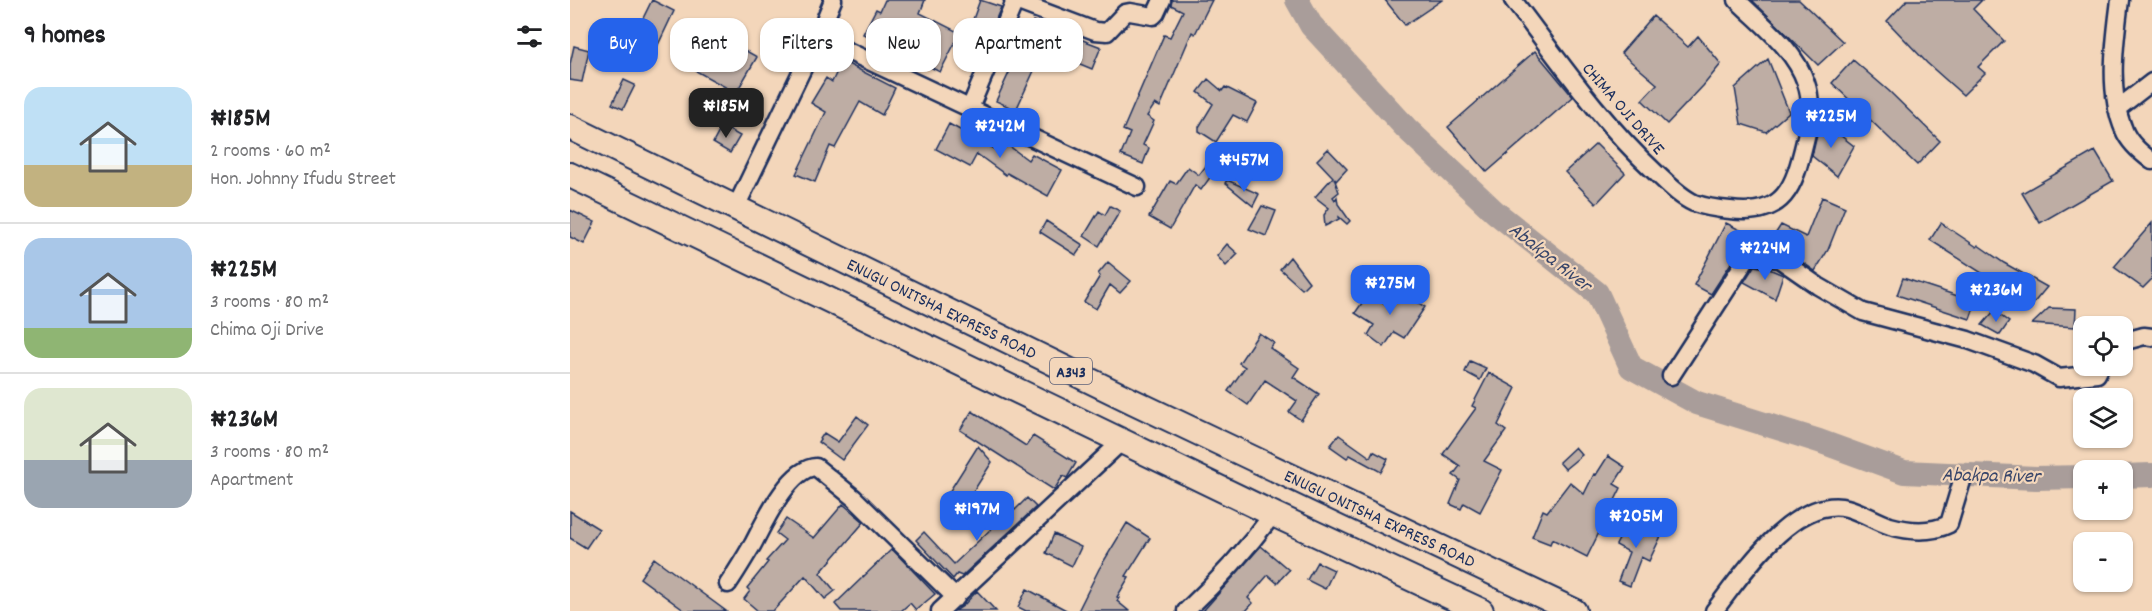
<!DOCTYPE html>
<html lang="en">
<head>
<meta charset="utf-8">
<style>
	:root { --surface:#fff; --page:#f6f6f6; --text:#202124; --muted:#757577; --line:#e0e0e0; --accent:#2563eb }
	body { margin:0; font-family:Dekko,sans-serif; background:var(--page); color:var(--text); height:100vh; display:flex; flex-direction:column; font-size:22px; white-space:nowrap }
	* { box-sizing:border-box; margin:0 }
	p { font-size:20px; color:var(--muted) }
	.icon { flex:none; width:33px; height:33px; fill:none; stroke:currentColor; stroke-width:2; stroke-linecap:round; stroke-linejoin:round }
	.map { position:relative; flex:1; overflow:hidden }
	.sheet { display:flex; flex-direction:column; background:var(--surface); width:570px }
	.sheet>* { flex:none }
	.top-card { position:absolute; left:18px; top:18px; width:570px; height:54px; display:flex; gap:12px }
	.tools { position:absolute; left:1503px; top:316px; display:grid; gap:12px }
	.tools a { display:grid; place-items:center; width:60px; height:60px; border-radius:12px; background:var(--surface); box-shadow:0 2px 4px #0004; font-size:30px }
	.price { position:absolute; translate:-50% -51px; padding:0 14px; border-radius:12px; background:var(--accent); color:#fff; font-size:20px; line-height:39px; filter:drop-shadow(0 2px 3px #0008) }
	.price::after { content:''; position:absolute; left:50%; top:36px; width:18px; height:14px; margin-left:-9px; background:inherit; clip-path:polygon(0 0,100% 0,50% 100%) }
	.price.on { background:#222; color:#fff }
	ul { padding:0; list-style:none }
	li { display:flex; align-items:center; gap:18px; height:150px; padding:0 24px }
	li+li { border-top:2px solid var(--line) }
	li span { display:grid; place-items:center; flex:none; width:168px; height:120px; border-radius:18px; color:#555 }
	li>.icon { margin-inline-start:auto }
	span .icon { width:72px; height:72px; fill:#fffc; stroke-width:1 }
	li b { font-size:26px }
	h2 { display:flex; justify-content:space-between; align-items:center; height:72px; padding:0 24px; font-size:26px }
	.pill { padding:0 21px; border-radius:18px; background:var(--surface); box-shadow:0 2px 4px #0004; font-size:21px; line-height:54px }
	.pill.on { background:var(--accent); color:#fff }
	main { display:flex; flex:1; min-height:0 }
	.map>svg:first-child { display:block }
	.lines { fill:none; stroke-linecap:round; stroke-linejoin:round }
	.river { stroke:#a99d9a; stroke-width:24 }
	.building { fill:#beada4; stroke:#1b2f5e; stroke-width:1.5 }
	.minor-casing { stroke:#1b2f5e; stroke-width:21 }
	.highway-casing { stroke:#1b2f5e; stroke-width:28 }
	.minor { stroke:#f3d6ba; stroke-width:16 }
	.highway { stroke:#f3d6ba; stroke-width:24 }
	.labels { text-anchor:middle; stroke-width:4.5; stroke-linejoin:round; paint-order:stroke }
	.shield { fill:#f3d6ba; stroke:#5c617a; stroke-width:1.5 }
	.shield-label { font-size:16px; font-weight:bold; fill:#1b2f5e }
	.street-label { font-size:18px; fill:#1b2f5e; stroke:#f3d6ba }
	.water-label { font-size:20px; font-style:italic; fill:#37456a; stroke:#f3d6ba }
</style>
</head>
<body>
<main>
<section class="sheet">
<h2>9 homes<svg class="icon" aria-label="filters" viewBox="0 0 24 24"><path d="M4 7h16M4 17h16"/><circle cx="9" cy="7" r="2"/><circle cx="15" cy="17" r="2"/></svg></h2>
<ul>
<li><span style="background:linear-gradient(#bfe0f5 65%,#c2b280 0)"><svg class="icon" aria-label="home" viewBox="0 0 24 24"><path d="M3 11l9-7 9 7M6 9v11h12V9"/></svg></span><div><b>₦185M</b><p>2 rooms · 60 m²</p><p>Hon. Johnny Ifudu Street</p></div></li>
<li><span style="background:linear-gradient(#a9c7e8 75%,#8fb573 0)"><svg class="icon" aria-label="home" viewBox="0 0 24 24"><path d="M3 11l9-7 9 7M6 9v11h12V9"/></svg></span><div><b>₦225M</b><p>3 rooms · 80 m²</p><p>Chima Oji Drive</p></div></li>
<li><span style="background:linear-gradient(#dfe7d0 60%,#9aa5b1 0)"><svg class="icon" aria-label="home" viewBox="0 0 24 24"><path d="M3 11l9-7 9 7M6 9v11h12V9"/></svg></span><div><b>₦236M</b><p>3 rooms · 80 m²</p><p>Apartment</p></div></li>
</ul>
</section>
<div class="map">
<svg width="1582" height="611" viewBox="0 0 1582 611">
	<rect width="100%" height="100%" fill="#f3d6ba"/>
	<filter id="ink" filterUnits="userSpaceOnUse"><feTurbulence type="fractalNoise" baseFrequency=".0167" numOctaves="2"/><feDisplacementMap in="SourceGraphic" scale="12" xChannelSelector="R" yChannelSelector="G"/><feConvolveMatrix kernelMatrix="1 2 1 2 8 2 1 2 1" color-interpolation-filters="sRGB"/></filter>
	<g filter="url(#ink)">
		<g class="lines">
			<path class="river" d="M727 0 741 25 836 128 925 212 1027 293 1061 367 1127 403 1249 441 1334 472 1466 478 1514 477
				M1552 476 1582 475"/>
		</g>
		<path class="building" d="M82 0 104 11 79 64 56 53Z
			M315 0H355L350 13 390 33 370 72 293 34 306 9 310 11Z
			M410 0 431 7 416 43 397 36Z
			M602 0H642L625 34 622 32 590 107 585 104 577 116 584 121 573 145 579 148 573 164 551 155 560 133 553 130 594 35 600 37 613 11 601 5Z
			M815 0H872L835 25Z
			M1182 0H1229L1273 42 1248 65Z
			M1337 0H1412L1403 9 1434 41 1408 67 1415 73 1393 95 1357 63 1317 21Z
			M1083 16 1118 47 1128 36 1151 64 1133 86 1097 124 1072 100 1087 84 1051 53Z
			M463 21 531 47 522 69 474 49 446 110 426 101Z
			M146 34 187 57 166 93 126 71Z
			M4 46 19 50 12 82 0 80V64Z
			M965 51 1003 97 917 172 878 127Z
			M1198 59 1219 112 1196 132 1171 124 1165 88Z
			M1283 60 1319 91 1370 141 1347 165 1262 83Z
			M272 61 325 88 312 115 290 102 265 148 260 146 245 182 226 174 256 112 241 103 256 78 262 82Z
			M638 79 652 91 655 87 687 103 677 122 663 115 646 142 629 131V127L643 104 628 92Z
			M54 80 65 85 53 109 42 104Z
			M1253 122 1284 146 1267 176 1242 156 1247 135Z
			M379 124 425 149 431 140 458 160 462 154 492 170 478 196 437 173 436 175 407 154 400 167 366 149Z
			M152 126 170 136 160 153 143 143Z
			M1026 144 1055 173 1026 204 995 172Z
			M758 149 777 169 766 181 764 178 769 192 763 197 765 200 767 197 768 204 780 221 777 224 769 217V219L755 226 754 215 759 208 745 197 763 177 747 160Z
			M1525 151 1543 181 1470 223 1452 193Z
			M639 162 647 168 631 190 625 185 600 229 579 217 600 181 606 184 618 167 629 175Z
			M657 180 689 194 683 206 655 183Z
			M1252 197 1275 207 1258 250 1245 271 1215 250 1198 245 1211 225 1236 237Z
			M540 206 550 211 529 246 514 236 529 211 535 215Z
			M692 206 706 211 696 236 679 229Z
			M0 210 25 222 14 244 0 237Z
			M476 221 513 245 506 255 470 232Z
			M1156 223 1182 236 1176 245 1170 249 1141 294 1124 285Z
			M1371 223 1407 247 1408 245 1434 263 1477 287 1462 305 1360 240Z
			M1582 223V279L1573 288 1544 267Z
			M657 244 668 254 656 266 647 256Z
			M720 257 739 282 732 289 710 269Z
			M538 262 561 281 550 293 540 285 526 309 514 302 530 276 528 274Z
			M1184 266 1197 268 1213 275 1205 299 1174 282Z
			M1333 278 1406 302 1400 319 1327 295Z
			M829 290 855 307 834 338 824 332 814 347 798 335 804 325 785 313 799 293 819 306Z
			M1479 308 1506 309 1505 327 1462 324Z
			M1424 311 1439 322 1430 335 1412 325Z
			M689 333 704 343 700 348 729 368 723 377 749 394 731 420 719 412 727 401 695 380 678 405 658 391 675 367 669 363Z
			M900 361 916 368 910 380 895 372Z
			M919 373 946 388 928 425 936 431 914 461 932 470 910 512 894 503 891 509 880 504 890 480 883 475 890 466 873 454 906 408 902 406Z
			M402 411 456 446 463 436 506 463 497 478 493 476 484 490 390 430Z
			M287 416 298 425 272 460 248 442 254 433 268 442Z
			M769 435 800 457 803 451 818 459 811 472 780 455 777 458 760 446Z
			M408 446 422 462 391 511 374 500Z
			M1005 447 1012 455 995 469 989 462Z
			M1038 456 1055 467 1044 484 1051 488 1017 557 982 539 980 544 962 537 973 510 977 512 1000 482 1014 494 1024 474 1026 475Z
			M457 498 466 507 392 576 387 574 383 579 346 540 354 532 384 564 443 508 445 510Z
			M273 504 294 522 250 573 265 591 255 599 235 576 203 611H188L174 599 180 591 177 588 198 562 196 561 215 540 206 533 216 519 244 538Z
			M0 511 29 529 16 548 0 538Z
			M1059 520 1091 536 1079 561 1071 557 1060 586 1048 581 1059 552 1046 545Z
			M557 523 580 538 556 576 559 577 547 597 549 598 547 601 559 611H508L529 569Z
			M484 534 511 547 502 566 476 553Z
			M691 546 719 570 707 583 698 575 678 598 683 603 676 611H633Z
			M322 549 365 594 346 610 340 603 331 611H271L265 604Z
			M84 558 156 611H115L70 578Z
			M747 562 764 570 755 589 737 580Z
			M457 589 498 611H456L448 607Z
			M407 591 426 611H385L393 606Z"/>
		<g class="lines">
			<defs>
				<path id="minor" d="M443 0 525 31 537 32 555 13 560 12 583 16 586 13 592 0
					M943 0C988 59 1030 121 1085 172 1097 183 1109 196 1124 203 1135 207 1148 209 1160 210 1215 217 1224 187 1235 141 1240 122 1243 102 1236 83 1225 49 1191 24 1167 0
					M1550 0C1545 41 1537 91 1554 130 1559 143 1571 153 1582 161
					M248 37 567 187
					M400 108 445 1
					M1547 109 1582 82
					M166 207 248 37 263 0
					M1552 342 1574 336 1582 337
					M1101 376 1179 255 1209 259 1248 286 1293 312 1398 340 1464 364 1489 378 1527 374 1531 366
					M158 584C167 571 175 557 183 544 194 523 219 468 246 467L284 498 386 598
					M370 611 552 441
					M616 611C648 581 677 549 703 514
					M1144 611C1171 576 1224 495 1277 508 1292 512 1305 521 1320 526 1338 531 1361 533 1379 524L1392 481"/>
				<path id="highway" d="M0 127 564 402 1004 611
					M0 175 703 514 911 611"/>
			</defs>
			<use href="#minor" class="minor-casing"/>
			<use href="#highway" class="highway-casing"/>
			<use href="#minor" class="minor"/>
			<use href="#highway" class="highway"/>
		</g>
	</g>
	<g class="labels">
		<rect class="shield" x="480" y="358" width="42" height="26" rx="4.5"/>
		<g class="shield-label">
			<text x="501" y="377">A343</text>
		</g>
		<g class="street-label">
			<text transform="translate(1054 108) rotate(49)" y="6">CHIMA OJI DRIVE</text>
			<text transform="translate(372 308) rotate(26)" y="6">ENUGU ONITSHA EXPRESS ROAD</text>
			<text transform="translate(810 518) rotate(25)" y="6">ENUGU ONITSHA EXPRESS ROAD</text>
		</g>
		<g class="water-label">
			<text transform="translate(981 256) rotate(38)" y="7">Abakpa River</text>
			<text transform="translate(1421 474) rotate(1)" y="7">Abakpa River</text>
		</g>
	</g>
</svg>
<div class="tools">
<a><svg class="icon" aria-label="locate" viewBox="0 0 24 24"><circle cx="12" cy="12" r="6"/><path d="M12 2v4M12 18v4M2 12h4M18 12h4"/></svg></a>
<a><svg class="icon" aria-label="layers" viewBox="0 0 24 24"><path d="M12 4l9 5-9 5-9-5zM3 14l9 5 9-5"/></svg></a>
<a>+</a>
<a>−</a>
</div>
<b class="price on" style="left:156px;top:139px">₦185M</b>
<b class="price" style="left:1261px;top:149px">₦225M</b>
<b class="price" style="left:430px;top:159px">₦242M</b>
<b class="price" style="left:674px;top:193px">₦457M</b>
<b class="price" style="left:1195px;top:281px">₦224M</b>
<b class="price" style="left:820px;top:316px">₦275M</b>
<b class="price" style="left:1426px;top:323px">₦236M</b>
<b class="price" style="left:407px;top:542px">₦197M</b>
<b class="price" style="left:1066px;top:549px">₦205M</b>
<div class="top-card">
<a class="pill on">Buy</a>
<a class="pill">Rent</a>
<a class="pill">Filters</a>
<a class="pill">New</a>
<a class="pill">Apartment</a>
</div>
</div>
</main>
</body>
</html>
